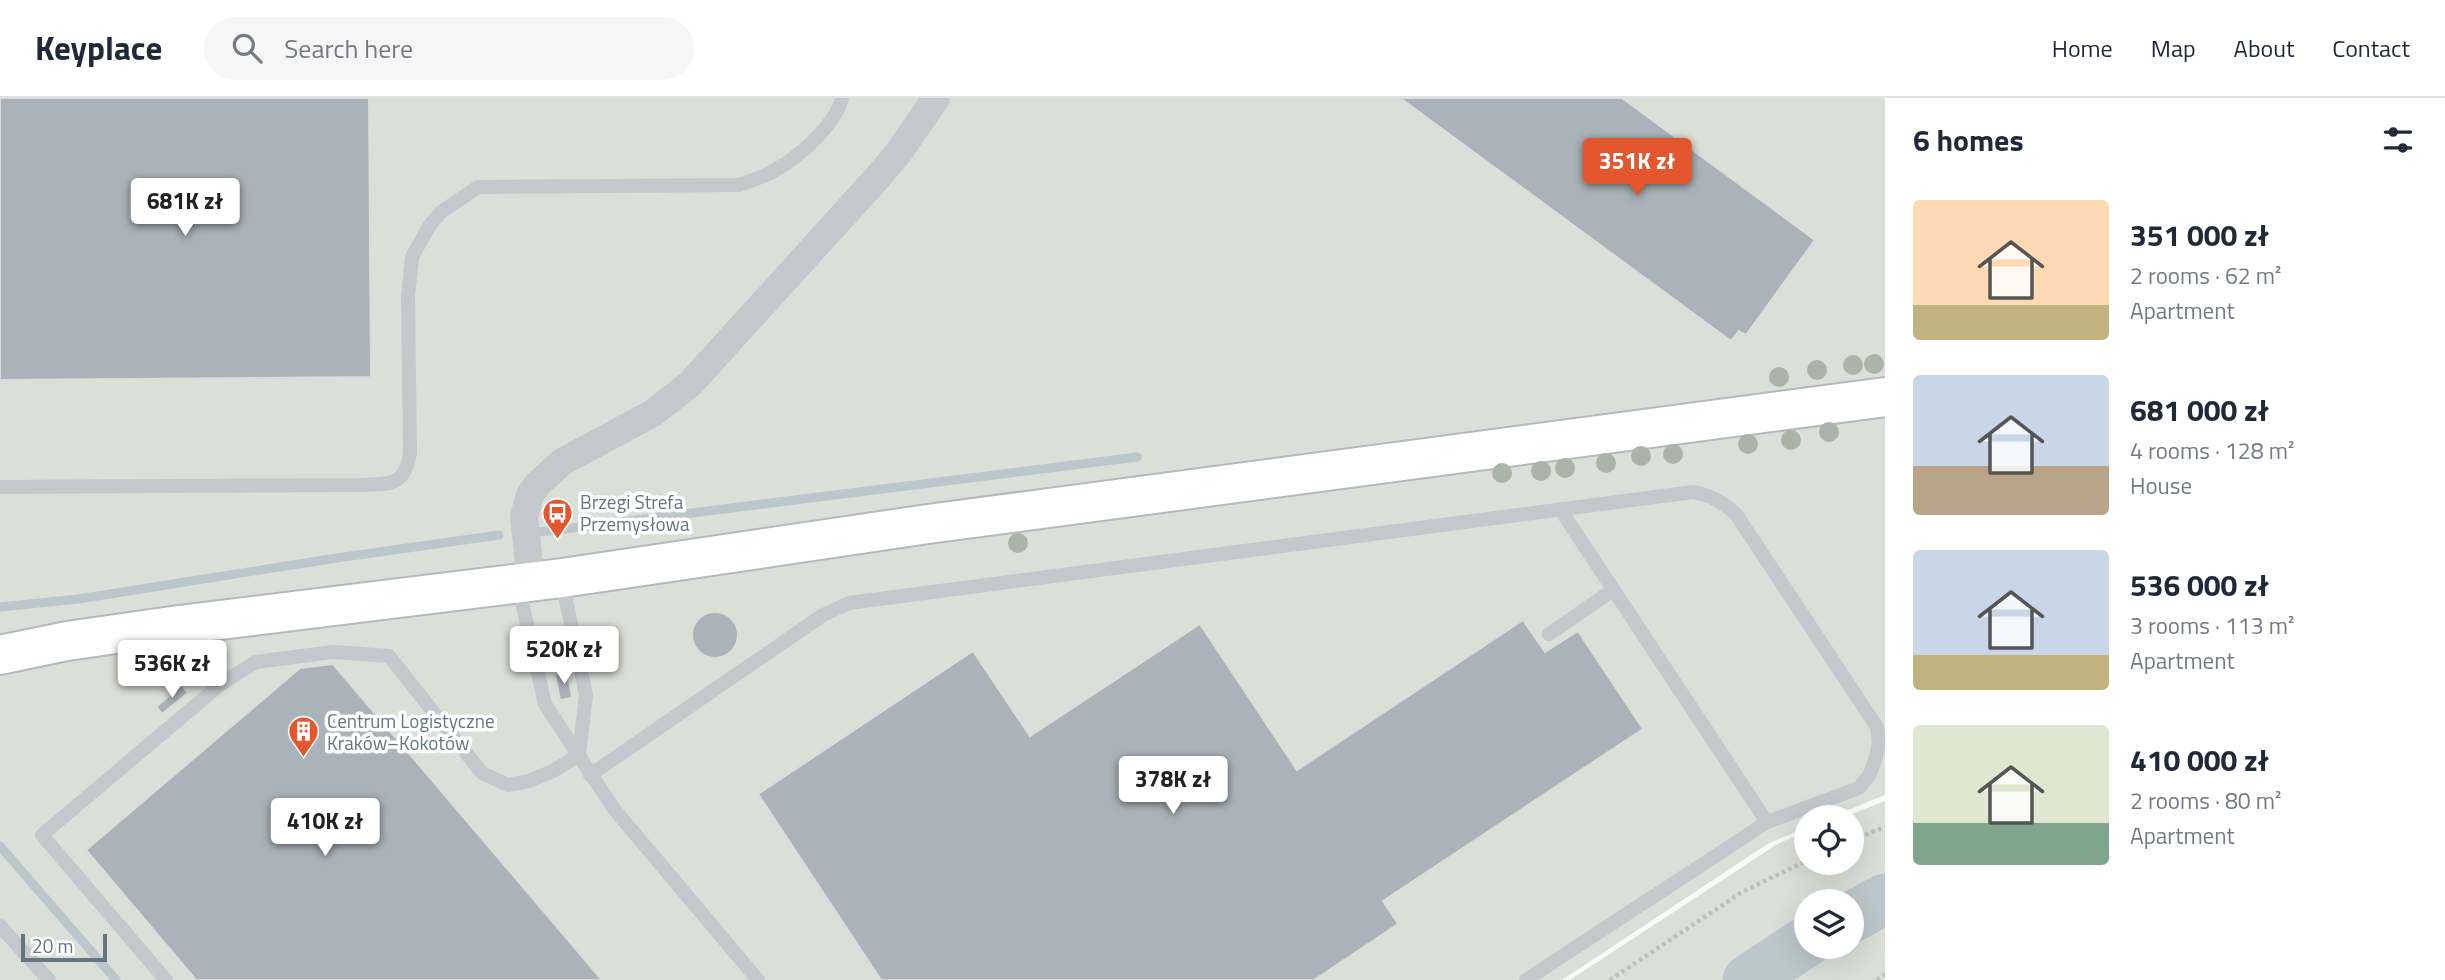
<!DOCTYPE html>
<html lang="en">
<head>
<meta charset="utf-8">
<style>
	:root { --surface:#fff; --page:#f6f6f7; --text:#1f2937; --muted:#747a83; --line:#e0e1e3; --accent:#e4572e }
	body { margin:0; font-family:"Titillium Web",sans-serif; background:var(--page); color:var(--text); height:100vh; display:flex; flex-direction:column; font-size:26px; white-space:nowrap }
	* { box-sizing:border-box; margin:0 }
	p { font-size:23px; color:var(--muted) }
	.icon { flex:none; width:38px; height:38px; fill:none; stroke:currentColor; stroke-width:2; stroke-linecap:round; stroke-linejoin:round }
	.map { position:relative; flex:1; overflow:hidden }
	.sheet { display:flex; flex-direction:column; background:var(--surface); width:560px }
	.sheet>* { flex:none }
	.buttons { position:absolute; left:1794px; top:707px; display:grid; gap:14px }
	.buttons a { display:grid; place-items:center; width:70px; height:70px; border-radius:50%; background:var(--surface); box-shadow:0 7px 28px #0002; font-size:35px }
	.scale { position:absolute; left:21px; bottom:18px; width:86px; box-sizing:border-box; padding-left:7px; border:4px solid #657683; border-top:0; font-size:19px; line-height:24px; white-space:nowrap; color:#657683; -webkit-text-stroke:5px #fff; paint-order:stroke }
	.price { position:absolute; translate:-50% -60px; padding:0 16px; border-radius:7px; background:#fff; color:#222; font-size:23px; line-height:46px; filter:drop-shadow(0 2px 4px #0008) }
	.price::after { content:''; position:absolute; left:50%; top:42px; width:21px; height:16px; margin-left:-10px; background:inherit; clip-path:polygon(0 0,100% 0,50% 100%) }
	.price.active { background:var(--accent); color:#fff }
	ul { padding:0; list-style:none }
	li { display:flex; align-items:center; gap:21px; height:175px; padding:0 28px }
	li span { display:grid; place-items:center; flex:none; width:196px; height:140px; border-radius:7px; color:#555 }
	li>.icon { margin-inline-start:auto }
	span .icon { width:84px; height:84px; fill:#fffc; stroke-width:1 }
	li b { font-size:30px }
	h2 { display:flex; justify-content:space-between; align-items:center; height:84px; padding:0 28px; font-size:30px }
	header { display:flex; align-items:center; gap:42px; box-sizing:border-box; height:98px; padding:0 35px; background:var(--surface); border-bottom:2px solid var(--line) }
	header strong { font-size:33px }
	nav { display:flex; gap:38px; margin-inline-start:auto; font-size:24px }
	.search { width:490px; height:63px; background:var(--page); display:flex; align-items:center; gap:18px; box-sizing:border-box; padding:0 24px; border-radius:38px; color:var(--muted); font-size:26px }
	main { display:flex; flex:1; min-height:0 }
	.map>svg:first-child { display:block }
	.green { fill:#dadfd7; fill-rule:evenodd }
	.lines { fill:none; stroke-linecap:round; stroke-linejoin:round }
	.stream { stroke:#bbc7cb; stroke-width:9 }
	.river { stroke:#bbc7cb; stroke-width:51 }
	.building { fill:#aab3b9; stroke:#dcdcda; stroke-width:2 }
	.secondary-casing { stroke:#b3babf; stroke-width:42 }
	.path { stroke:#bbbfc2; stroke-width:4.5; stroke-dasharray:3.5 3.5; stroke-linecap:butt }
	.lane { stroke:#c3c8cc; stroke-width:14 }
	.street { stroke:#c3c8cc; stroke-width:28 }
	.secondary { stroke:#fff; stroke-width:38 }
	.tree { fill:#aab4a7 }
	.labels { text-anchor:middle; stroke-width:7; stroke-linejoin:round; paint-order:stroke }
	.poi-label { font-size:19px; fill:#657683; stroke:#fff; text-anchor:start }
</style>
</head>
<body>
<header>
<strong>Keyplace</strong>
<div class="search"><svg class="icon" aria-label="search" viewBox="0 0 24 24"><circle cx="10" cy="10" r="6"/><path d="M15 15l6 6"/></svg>Search here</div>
<nav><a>Home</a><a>Map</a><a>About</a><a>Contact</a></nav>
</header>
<main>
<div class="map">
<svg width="1885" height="882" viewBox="0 0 1885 882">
	<rect width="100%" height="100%" fill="#fafaf8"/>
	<path class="green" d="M0 0H1885V697L1831 719H1806V730L1769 745 1562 882H0Z
		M1885 703V882H1570L1779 745 1806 734V765H1852V719H1844ZM1806 803H1852V849H1806Z"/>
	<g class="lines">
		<path class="stream" d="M540 434 1137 359
			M0 509 78 501 330 461 499 437
			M0 748 116 882"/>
		<path class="river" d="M1852 819 1885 801
			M1748 882 1806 844"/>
	</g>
	<path class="building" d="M0 0H369L371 279 0 282Z
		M1400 0H1622L1815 142 1746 237 1739 233 1731 243Z
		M692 537a23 23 0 1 1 46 0a23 23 0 1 1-46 0Z
		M1523 522 1545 554 1578 533 1643 631 1383 803 1398 826 1314 882H881L758 696 973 553 1030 638 1200 526 1297 672Z
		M333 566 602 882H196L86 752 300 570Z
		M568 574 572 600 560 602 555 576Z
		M182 587 188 595 162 616 156 609Z"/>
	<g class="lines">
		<defs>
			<path id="secondary" d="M0 557 67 543 179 527 562 480 928 426 1885 299"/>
		</defs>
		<use href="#secondary" class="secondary-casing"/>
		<path class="path" d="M1852 742 1885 729
			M1610 882 1742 794 1806 763
			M1877 882 1885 876"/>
		<path class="lane" d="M0 389 363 387C392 386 405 387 410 355L408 199 412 159 430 127 441 114 478 89 739 87C751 83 764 79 775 72 798 60 836 26 842 0
			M1560 411 1767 724
			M562 483 586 597 579 657
			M518 486 545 606 614 711 758 882
			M1549 536 1613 492
			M590 677 823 517 849 505 1693 394C1711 397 1722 404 1736 416L1877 629 1879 644 1876 659 1870 676 1859 690 1767 724 1526 882
			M0 828 49 882
			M166 882 42 737 222 585 256 564 333 554 389 558 482 675 508 687 529 683 553 673 579 657"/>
		<path class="street" d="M531 483 524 419 530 397 538 386 562 364 653 315 690 286 878 79 899 54 936 0"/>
		<use href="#secondary" class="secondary"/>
	</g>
	<g class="tree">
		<circle cx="1874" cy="266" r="10"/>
		<circle cx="1853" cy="267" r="10"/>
		<circle cx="1817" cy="272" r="10"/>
		<circle cx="1779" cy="279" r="10"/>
		<circle cx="1829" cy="334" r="10"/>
		<circle cx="1791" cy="342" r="10"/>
		<circle cx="1748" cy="346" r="10"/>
		<circle cx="1673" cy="356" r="10"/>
		<circle cx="1641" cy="358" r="10"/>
		<circle cx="1606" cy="365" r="10"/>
		<circle cx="1565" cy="370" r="10"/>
		<circle cx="1541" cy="373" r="10"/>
		<circle cx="1502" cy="375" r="10"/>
		<circle cx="1018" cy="445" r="10"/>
	</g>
	<defs>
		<symbol id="bus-pin" viewBox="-11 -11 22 30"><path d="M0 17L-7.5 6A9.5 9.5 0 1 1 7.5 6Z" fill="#e4572e" stroke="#fff"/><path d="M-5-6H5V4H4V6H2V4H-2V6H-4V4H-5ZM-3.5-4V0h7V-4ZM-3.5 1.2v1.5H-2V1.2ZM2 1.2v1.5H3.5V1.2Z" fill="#fff"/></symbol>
		<symbol id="building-pin" viewBox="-11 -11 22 30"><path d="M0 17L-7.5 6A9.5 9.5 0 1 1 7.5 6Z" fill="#e4572e" stroke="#fff"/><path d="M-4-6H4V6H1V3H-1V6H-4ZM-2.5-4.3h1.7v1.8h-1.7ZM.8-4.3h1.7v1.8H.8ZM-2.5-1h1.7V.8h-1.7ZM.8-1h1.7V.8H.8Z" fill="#fff"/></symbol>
	</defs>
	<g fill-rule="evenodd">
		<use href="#bus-pin" x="540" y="398" width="35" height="47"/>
		<use href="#building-pin" x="286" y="616" width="35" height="47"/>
	</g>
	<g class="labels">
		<g class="poi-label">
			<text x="580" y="411">Brzegi Strefa<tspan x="580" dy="22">Przemysłowa</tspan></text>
			<text x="327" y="630">Centrum Logistyczne<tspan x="327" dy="22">Kraków–Kokotów</tspan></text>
		</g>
	</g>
</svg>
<div class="buttons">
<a><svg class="icon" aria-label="locate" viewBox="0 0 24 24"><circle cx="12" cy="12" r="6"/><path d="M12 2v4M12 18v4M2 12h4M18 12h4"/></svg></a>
<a><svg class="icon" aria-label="layers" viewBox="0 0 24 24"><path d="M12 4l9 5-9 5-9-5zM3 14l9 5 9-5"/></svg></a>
</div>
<div class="scale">20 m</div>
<b class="price active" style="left:1637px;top:100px">351K zł</b>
<b class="price" style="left:185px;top:140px">681K zł</b>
<b class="price" style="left:564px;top:588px">520K zł</b>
<b class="price" style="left:172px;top:602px">536K zł</b>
<b class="price" style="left:1173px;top:718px">378K zł</b>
<b class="price" style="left:325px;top:760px">410K zł</b>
</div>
<section class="sheet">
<h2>6 homes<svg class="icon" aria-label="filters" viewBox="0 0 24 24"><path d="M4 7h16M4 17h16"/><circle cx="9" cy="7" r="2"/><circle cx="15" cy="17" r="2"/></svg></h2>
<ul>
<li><span style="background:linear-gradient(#ffd9b3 75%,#c2b280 0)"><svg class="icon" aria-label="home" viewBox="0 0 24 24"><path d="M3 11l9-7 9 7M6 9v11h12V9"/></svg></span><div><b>351 000 zł</b><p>2 rooms · 62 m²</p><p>Apartment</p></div></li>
<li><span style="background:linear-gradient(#c9d6e8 65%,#b9a48a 0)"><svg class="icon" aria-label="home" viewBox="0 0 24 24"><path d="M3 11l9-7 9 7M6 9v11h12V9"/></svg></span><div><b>681 000 zł</b><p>4 rooms · 128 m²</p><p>House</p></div></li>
<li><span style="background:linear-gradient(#c9d6e8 75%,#c2b280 0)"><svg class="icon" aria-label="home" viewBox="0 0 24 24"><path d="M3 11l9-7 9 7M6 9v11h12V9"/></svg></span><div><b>536 000 zł</b><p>3 rooms · 113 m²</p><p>Apartment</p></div></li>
<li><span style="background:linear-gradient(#dfe7d0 70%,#7fa58c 0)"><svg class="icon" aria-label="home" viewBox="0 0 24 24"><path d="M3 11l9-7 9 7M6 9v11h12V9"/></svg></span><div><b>410 000 zł</b><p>2 rooms · 80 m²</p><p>Apartment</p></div></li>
</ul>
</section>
</main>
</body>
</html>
